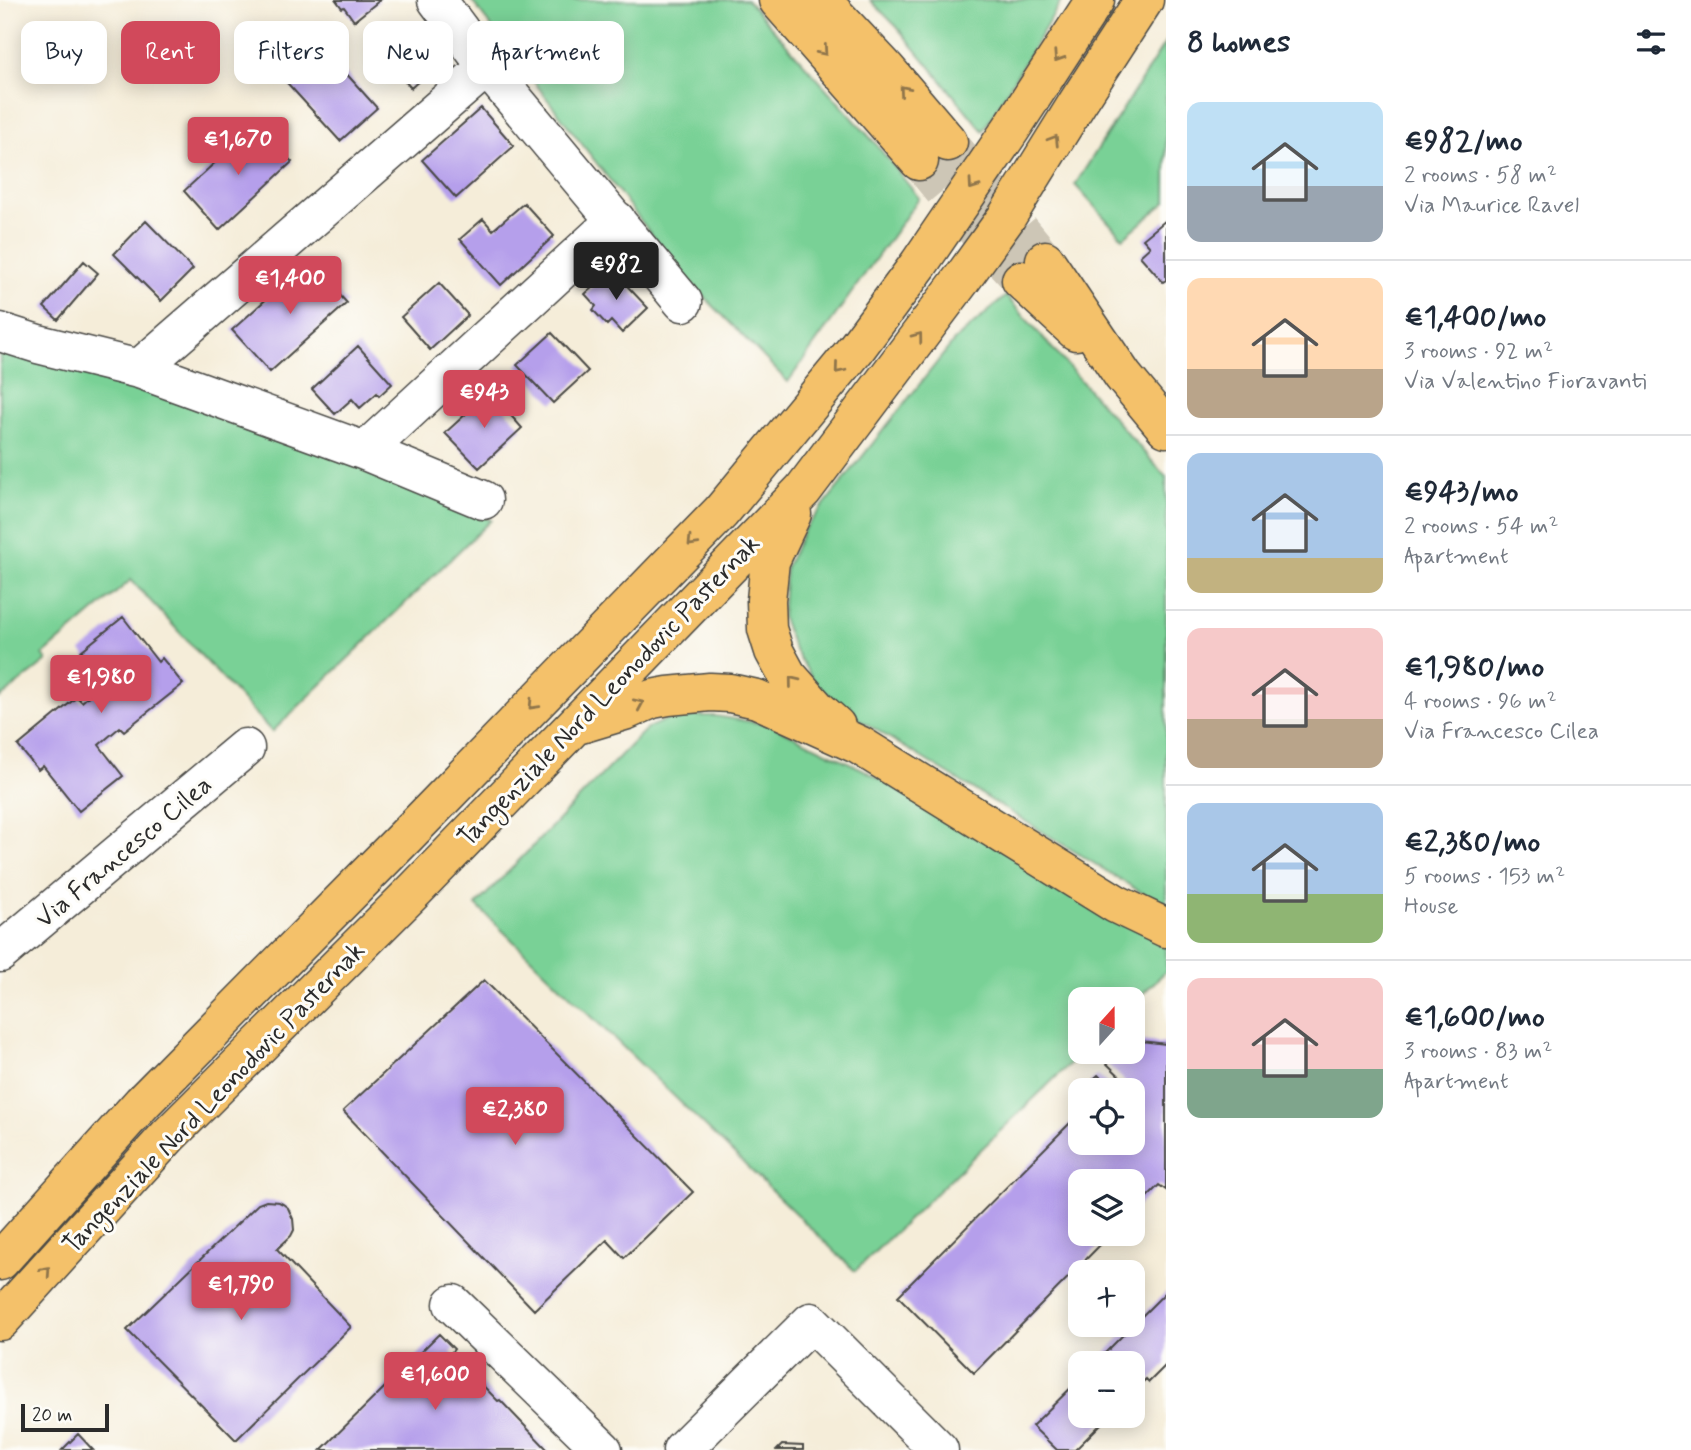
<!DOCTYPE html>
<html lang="en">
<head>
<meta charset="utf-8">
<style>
	:root { --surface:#fff; --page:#f6f6f7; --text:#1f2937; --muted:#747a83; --line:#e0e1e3; --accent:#d1495b }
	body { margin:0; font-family:Mynerve,sans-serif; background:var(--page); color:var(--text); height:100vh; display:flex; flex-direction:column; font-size:26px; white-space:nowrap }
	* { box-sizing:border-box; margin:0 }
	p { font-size:23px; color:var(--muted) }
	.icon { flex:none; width:38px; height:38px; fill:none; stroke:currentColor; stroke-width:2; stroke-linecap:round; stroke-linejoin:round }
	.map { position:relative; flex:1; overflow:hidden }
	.panel { display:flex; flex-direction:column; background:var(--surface); width:525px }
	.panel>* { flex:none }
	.banner { position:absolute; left:21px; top:21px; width:665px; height:63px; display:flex; gap:14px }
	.needle { width:46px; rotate:21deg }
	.buttons { position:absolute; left:1068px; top:987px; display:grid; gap:14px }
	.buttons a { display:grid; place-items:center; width:77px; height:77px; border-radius:14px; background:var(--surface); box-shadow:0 4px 18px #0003; font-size:35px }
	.scale { position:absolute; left:21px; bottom:18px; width:88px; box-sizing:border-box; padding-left:7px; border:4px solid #2b2b2b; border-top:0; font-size:19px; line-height:24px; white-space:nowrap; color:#2b2b2b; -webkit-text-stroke:5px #fdfcf7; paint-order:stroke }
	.price { position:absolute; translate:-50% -60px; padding:0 16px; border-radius:7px; background:var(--accent); color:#fff; font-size:23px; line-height:46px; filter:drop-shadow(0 2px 4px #0008) }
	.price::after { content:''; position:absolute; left:50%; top:42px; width:21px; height:16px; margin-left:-10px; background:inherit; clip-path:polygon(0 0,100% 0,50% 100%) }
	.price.current { background:#222; color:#fff }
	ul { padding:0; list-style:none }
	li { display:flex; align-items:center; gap:21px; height:175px; padding:0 21px }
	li+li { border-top:2px solid var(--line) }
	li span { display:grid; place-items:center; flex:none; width:196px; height:140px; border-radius:14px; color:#555 }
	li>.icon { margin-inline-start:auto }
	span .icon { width:84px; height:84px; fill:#fffc; stroke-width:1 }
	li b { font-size:30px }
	h2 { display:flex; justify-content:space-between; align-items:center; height:84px; padding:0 21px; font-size:30px }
	.chip { padding:0 24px; border-radius:14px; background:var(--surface); box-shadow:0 4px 18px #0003; font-size:24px; line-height:63px }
	.chip.current { background:var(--accent); color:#fff }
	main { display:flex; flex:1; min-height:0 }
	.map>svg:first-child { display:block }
	.green { fill:#79d196; stroke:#527e60; stroke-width:2 }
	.building { fill:#b59feb }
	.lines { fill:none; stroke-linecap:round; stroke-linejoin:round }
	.major-tunnel { stroke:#cdc6b6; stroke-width:38; stroke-dasharray:38 19; stroke-linecap:butt }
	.minor-casing { stroke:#494845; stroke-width:41 }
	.major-casing { stroke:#494845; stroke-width:41 }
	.highway-casing { stroke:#494845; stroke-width:41 }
	.minor { stroke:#fff; stroke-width:38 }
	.major { stroke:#f4c16b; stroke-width:38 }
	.highway { stroke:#f4c16b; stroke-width:38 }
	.oneway { stroke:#90764b }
	.labels { text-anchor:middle; stroke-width:6; stroke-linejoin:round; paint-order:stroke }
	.street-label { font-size:26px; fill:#2b2b2b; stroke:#fdfcf7 }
</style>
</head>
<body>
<main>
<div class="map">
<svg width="1166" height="1450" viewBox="0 0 1166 1450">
	<rect width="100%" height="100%" fill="#fdfcf7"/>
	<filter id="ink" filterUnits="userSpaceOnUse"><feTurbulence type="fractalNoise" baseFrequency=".0143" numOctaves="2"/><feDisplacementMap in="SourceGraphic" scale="14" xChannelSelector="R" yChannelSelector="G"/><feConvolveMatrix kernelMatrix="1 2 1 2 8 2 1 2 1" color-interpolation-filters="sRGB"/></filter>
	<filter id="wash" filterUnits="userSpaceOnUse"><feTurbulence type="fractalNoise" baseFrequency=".00686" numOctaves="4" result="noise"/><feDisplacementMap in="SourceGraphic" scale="28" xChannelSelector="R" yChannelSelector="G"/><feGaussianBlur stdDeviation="1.57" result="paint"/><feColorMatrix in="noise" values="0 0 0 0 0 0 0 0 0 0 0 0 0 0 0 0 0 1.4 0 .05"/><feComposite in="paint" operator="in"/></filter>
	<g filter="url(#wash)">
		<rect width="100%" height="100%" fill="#f5edd9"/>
		<path class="green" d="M471 0H747L875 143 919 198 788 382 682 274Z
			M870 0H1062L983 131 897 27Z
			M1166 41V202L1123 238 1075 185Z
			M1006 296 1166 477V904L1157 902 857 718 816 684 794 649 782 618 786 567 804 530 954 341Z
			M0 345 135 386 346 458 491 520 272 732 131 580 43 655 47 661 0 698Z
			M675 716H715L771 725 864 770 1166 944V971L1132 1004V999H1080V1052H1082L855 1271 476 905 647 728Z"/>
		<g id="blocks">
			<path class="building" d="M336 0H380L354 21 344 7 342 8Z
				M414 26 444 58 411 88 382 55Z
				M318 42 377 108 340 141 280 75Z
				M481 108 514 146 456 198 422 160Z
				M257 124 292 162 219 230 184 191Z
				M524 203 554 236 501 285 460 239 483 219 493 230Z
				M1166 220V280L1163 282 1140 256 1150 247 1143 239Z
				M146 221 193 269 161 301 114 254Z
				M84 261 98 273 58 320 44 307Z
				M309 261 347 303 270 372 232 330Z
				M612 270 648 308 622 333 611 321 607 325 593 310 596 306 585 294Z
				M439 283 468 315 430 350 401 317Z
				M552 333 588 371 553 403 517 365Z
				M358 346 392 384 379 396 377 393 360 408 352 399 335 414 312 389Z
				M490 392 522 428 479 468 445 433Z
				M123 617 158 662 162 658 183 684 124 731 120 727 99 745 123 776 79 811 43 766 38 770 18 746 77 697 82 702 106 681 81 651Z
				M484 980 693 1192 624 1258 607 1240 534 1310 343 1111Z
				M1132 1040 1166 1044V1190L1159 1185 1132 1212V1181H1080V1234H1111L974 1373 898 1296 1080 1113V1143H1132V1099L1138 1094 1100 1057 1105 1052H1132Z
				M1098 1075 1108 1085 1104 1090H1098L1090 1082Z
				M266 1201 279 1202 283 1204 288 1208 293 1219 294 1230 291 1236 277 1249 351 1327 236 1440 127 1330 258 1204Z
				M1166 1292V1365L1149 1382 1146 1379 1132 1392V1363H1095Z
				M439 1334 454 1349 451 1353 498 1401 500 1400 548 1450H321Z
				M1080 1379V1416H1109L1075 1450H1057L1032 1426Z
				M78 1434 93 1450H62Z
				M782 1445 803 1446V1450H777Z"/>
		</g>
	</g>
	<g filter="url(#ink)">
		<use href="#blocks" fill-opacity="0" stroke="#494845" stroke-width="2"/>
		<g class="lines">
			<path class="major-tunnel" d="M948 142 1045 260
				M919 161 979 234 1021 280"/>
			<defs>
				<path id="minor" d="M437 0 487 67 683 302
					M0 332 38 344 139 369 365 451 483 500
					M139 369 487 67
					M365 451 616 220
					M0 953 245 748
					M453 1304 603 1450
					M682 1450 811 1322 939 1450"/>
				<path id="major" d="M778 0 919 161
					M821 0 886 69 948 142
					M1045 260 1123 376 1166 428
					M1021 280 1076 331"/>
				<path id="highway" d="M792 514 770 561 766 600 767 629 774 651 787 675 817 709 836 726
					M577 725 627 710 652 699 668 696 710 692 730 693 757 699 859 745 1116 904 1166 928
					M0 1261 142 1103 406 836 721 512 855 350 919 264 1011 129 1095 0
					M0 1321 168 1136 416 889 803 490 962 279 1006 218 1078 102 1144 0"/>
			</defs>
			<use href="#minor" class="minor-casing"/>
			<use href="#major" class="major-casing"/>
			<use href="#highway" class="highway-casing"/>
			<use href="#minor" class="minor"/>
			<use href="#major" class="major"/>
			<use href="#highway" class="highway"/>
		</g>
		<defs><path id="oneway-chevron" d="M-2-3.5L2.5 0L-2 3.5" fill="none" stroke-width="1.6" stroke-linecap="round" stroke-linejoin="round" transform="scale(1.75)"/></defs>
		<g class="oneway">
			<use href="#oneway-chevron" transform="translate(823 51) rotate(49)"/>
			<use href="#oneway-chevron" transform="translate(1058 57) rotate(123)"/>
			<use href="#oneway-chevron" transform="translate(904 90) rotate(-131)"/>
			<use href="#oneway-chevron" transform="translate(1054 140) rotate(-58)"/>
			<use href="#oneway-chevron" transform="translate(973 185) rotate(125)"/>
			<use href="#oneway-chevron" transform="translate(918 337) rotate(-53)"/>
			<use href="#oneway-chevron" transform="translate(839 369) rotate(130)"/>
			<use href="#oneway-chevron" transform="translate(692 542) rotate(134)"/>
			<use href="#oneway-chevron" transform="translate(793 681) rotate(-129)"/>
			<use href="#oneway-chevron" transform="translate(639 704) rotate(-24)"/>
			<use href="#oneway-chevron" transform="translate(533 705) rotate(134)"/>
			<use href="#oneway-chevron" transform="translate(46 1271) rotate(-48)"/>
		</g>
	</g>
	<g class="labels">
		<g class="street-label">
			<text transform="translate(608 690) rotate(-46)" y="9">Tangenziale Nord Leonodovic Pasternak</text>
			<text transform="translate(123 851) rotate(-40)" y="9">Via Francesco Cilea</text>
			<text transform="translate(213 1097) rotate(-46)" y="9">Tangenziale Nord Leonodovic Pasternak</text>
		</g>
	</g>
</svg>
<div class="buttons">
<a><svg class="needle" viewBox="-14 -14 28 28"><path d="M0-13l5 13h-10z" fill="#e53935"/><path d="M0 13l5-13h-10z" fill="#747a83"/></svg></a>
<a><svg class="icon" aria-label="locate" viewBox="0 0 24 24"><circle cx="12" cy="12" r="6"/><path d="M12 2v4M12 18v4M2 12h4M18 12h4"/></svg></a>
<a><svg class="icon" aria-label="layers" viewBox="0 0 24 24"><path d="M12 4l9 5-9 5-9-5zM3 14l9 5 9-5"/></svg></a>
<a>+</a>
<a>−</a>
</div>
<div class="scale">20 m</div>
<b class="price" style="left:238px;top:177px">€1,670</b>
<b class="price current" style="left:616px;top:302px">€982</b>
<b class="price" style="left:290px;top:316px">€1,400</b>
<b class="price" style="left:484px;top:430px">€943</b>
<b class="price" style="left:101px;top:715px">€1,980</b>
<b class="price" style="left:515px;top:1147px">€2,380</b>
<b class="price" style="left:241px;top:1322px">€1,790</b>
<b class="price" style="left:435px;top:1412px">€1,600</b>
<div class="banner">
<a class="chip">Buy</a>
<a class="chip current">Rent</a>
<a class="chip">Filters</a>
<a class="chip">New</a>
<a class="chip">Apartment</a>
</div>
</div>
<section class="panel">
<h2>8 homes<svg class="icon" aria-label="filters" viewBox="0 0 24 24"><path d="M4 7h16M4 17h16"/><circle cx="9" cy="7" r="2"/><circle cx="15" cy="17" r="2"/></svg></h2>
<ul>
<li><span style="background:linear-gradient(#bfe0f5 60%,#9aa5b1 0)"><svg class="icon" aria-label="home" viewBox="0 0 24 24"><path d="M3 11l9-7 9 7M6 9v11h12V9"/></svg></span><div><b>€982/mo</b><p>2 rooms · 58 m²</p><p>Via Maurice Ravel</p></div></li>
<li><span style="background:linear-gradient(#ffd9b3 65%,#b9a48a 0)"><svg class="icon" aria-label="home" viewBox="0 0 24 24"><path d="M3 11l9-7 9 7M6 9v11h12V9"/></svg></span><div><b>€1,400/mo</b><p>3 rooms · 92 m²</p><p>Via Valentino Fioravanti</p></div></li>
<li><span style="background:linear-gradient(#a9c7e8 75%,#c2b280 0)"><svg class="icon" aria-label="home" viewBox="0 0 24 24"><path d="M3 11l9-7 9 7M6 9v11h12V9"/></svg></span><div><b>€943/mo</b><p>2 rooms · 54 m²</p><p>Apartment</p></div></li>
<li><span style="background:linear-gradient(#f6c9c9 65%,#b9a48a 0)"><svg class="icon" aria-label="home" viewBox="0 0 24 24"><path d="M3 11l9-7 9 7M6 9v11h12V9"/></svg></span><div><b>€1,980/mo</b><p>4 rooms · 96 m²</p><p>Via Francesco Cilea</p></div></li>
<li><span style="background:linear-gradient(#a9c7e8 65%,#8fb573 0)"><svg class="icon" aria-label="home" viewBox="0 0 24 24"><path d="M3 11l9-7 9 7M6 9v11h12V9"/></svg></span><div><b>€2,380/mo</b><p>5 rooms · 153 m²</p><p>House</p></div></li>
<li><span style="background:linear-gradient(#f6c9c9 65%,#7fa58c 0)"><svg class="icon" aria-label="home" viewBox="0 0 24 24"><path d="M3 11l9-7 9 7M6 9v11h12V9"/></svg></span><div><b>€1,600/mo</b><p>3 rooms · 83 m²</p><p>Apartment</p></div></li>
</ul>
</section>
</main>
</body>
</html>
